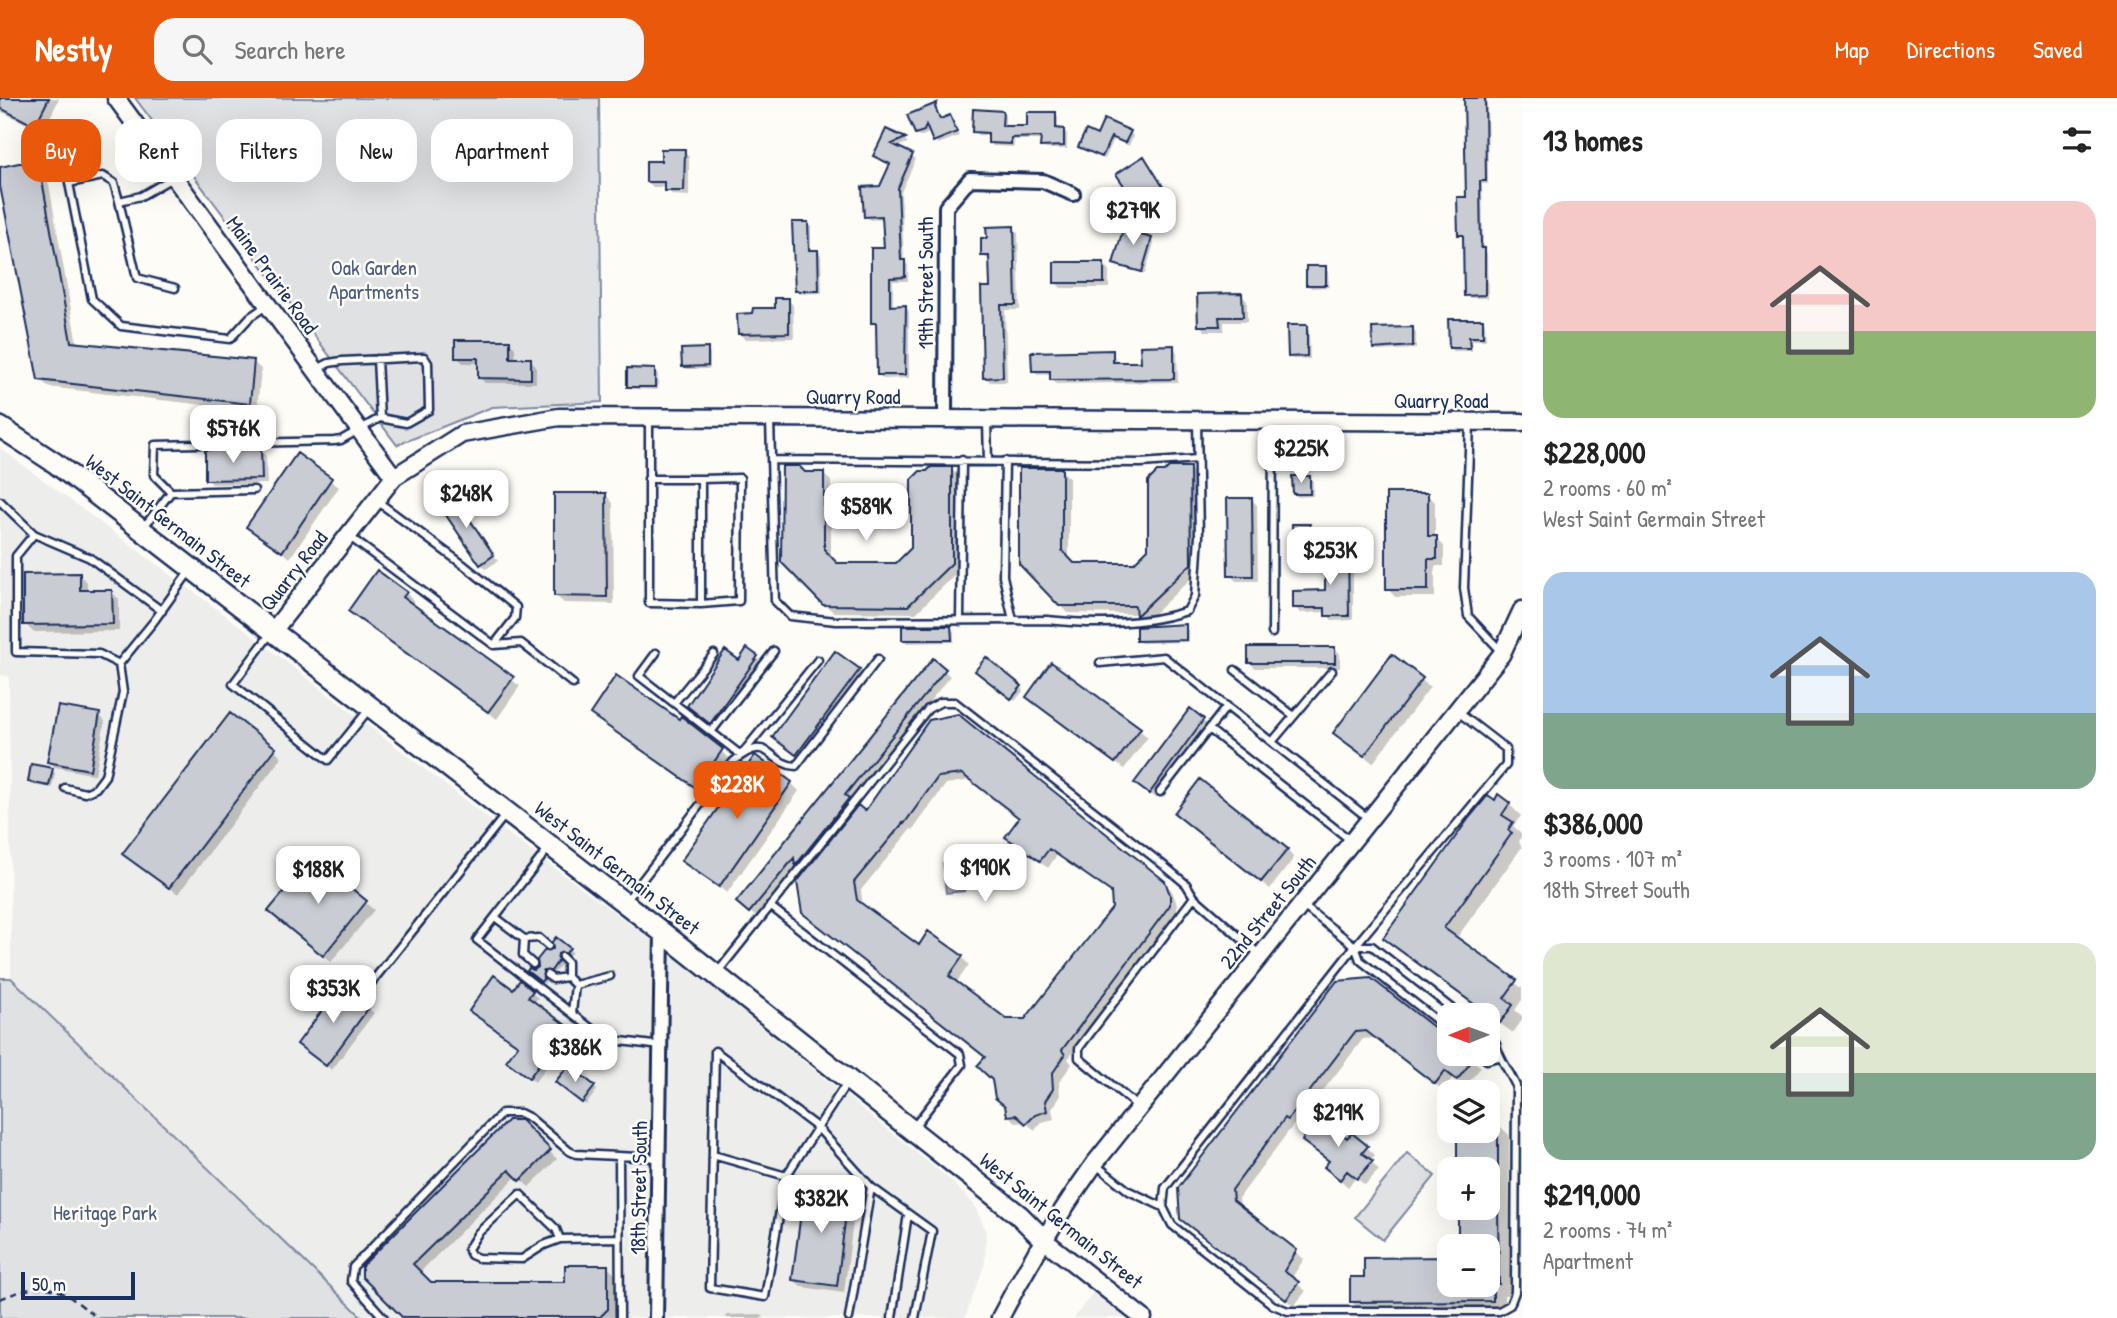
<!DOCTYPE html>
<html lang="en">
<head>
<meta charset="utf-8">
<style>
	:root { --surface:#fff; --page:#f6f6f6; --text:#222; --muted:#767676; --accent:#ea580c }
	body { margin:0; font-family:"Patrick Hand",sans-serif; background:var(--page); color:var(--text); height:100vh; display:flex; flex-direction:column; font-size:26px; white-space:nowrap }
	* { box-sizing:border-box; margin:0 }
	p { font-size:23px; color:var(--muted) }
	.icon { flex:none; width:38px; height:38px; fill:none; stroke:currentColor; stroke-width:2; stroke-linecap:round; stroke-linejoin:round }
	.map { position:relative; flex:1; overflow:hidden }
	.drawer { display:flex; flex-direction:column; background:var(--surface); width:595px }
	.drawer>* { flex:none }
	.guide { position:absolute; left:21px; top:21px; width:665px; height:63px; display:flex; gap:14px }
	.needle { width:46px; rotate:269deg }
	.controls { position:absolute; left:1437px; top:905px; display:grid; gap:14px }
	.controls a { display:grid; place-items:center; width:63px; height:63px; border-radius:14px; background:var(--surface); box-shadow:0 7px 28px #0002; font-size:35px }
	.scale { position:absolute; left:21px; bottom:18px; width:114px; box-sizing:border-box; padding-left:7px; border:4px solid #1b2f5e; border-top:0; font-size:19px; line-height:24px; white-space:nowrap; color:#1b2f5e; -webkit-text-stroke:5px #fdfcf7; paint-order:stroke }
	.price { position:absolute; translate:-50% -60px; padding:0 16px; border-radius:14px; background:#fff; color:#222; font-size:23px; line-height:46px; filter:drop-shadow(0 2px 4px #0008) }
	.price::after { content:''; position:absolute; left:50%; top:42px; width:21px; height:16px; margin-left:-10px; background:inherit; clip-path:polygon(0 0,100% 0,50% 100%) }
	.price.active { background:var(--accent); color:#fff }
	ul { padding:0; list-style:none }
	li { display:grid; align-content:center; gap:14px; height:371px; padding:0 21px }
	li span { display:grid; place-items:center; height:217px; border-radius:21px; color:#555 }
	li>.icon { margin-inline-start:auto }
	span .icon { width:126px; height:126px; fill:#fffc; stroke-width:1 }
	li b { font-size:30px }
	h2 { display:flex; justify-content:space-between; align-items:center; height:84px; padding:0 21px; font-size:30px }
	.tag { padding:0 24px; border-radius:21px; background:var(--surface); box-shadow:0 7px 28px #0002; font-size:24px; line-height:63px }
	.tag.active { background:var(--accent); color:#fff }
	header { display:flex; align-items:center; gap:42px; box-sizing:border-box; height:98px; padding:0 35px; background:var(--accent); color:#fff }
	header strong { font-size:33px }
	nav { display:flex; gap:38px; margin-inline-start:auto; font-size:24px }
	.search { width:490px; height:63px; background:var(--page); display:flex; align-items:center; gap:18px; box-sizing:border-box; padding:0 24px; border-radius:21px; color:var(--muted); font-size:26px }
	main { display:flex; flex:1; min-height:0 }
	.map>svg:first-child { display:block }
	.built { fill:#edeeec }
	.green { fill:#e0e1e3; stroke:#7e88a0; stroke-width:2 }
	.water { fill:#b3b8c5; stroke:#76819c; stroke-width:2 }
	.shadow { fill:#0003; fill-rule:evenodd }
	.building { fill:#c9ccd3; stroke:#1b2f5e; stroke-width:2; fill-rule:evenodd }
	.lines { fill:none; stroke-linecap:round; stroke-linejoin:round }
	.service-casing { stroke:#1b2f5e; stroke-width:11 }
	.minor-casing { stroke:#1b2f5e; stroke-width:18 }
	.tertiary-casing { stroke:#1b2f5e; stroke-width:21 }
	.secondary-casing { stroke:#1b2f5e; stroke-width:24 }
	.path { stroke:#1b2f5e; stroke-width:2.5; stroke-dasharray:7 5; stroke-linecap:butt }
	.service { stroke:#fdfcf7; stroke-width:6 }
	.minor { stroke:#fdfcf7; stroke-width:12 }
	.tertiary { stroke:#fdfcf7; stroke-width:16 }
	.secondary { stroke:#fdfcf7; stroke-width:19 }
	.labels { text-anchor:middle; stroke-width:5; stroke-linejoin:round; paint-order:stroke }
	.park-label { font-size:21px; fill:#4c5c7f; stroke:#fdfcf7 }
	.street-label { font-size:21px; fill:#1b2f5e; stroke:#fdfcf7 }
</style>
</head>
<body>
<header>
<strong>Nestly</strong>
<div class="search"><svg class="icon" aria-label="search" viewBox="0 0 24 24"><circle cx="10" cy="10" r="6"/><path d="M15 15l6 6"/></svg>Search here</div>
<nav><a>Map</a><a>Directions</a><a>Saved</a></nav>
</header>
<main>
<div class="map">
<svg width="1522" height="1220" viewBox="0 0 1522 1220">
	<rect width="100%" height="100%" fill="#fdfcf7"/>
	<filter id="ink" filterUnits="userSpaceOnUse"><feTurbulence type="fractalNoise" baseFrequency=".0143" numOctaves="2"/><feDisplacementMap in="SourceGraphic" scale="14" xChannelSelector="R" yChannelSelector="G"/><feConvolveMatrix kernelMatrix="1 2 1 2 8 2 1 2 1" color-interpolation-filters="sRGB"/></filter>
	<g filter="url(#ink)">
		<path class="built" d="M0 350 244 531 510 737 672 857 949 1081 974 1106 986 1133 985 1165 965 1220H363L11 880 9 578 0 577Z
			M1097 1189 1133 1220H1074Z"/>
		<path class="green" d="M135 0H599L602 304 492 309 397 347Z
			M0 880H11L363 1220H0Z
			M1407 1055 1435 1078 1383 1142 1355 1119Z"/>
		<path class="water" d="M961 763 964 793 946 795 943 765Z"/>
		<path class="shadow" d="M0 0H58L59 1 43 34 0 13Z
			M1466 0H1487L1488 86H1482L1483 151 1487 155 1488 200H1470L1466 197 1463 140 1460 136 1468 101Z
			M936 7 941 23 950 19 959 38 938 46 929 31 927 36 920 39 917 36 910 18Z
			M1002 14 1005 18V29L1028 30 1055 16 1058 19V32H1064L1067 36V51H1046L1042 48V42H1014V49L993 48 989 44 990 37H978L974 33Z
			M887 33 905 42 908 45 896 49 916 61 901 94 904 163 908 167V183H893V209H905L909 213V280L883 281 879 277 876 228 873 224 886 152 884 121 870 122 866 118 892 67 875 58Z
			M1130 34 1133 38 1129 48 1114 41 1105 61 1080 48 1098 39Z
			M684 53 689 59V98L672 97 666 89H653L647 83 663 65Z
			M1147 64 1167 96 1151 106 1142 93 1134 98 1119 77Z
			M39 67 47 75 77 246 253 264 261 271 257 313 48 289 40 281 0 79V71Z
			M807 126 811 129V154H818L821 157 822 195 800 196 797 192Z
			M1143 128 1146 131 1144 139 1154 145 1145 176 1118 169 1115 165Z
			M1013 130 1018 135 1020 212H1005L1007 284H990L985 279 991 191V163L983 158Z
			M1103 166 1109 171V190H1061L1055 184Z
			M1325 169 1328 173 1329 189 1311 190 1308 186Z
			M1241 197 1247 203V224H1224V233H1205L1200 227Z
			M788 202 793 207 794 240 745 241 739 235 777 212Z
			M1482 222 1485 226 1486 242H1472V253H1454L1450 250Z
			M1306 229 1309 232 1310 261H1293L1290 258Z
			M1412 230 1416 234V251L1378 253 1375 250Z
			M509 244 515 250V262H531L536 268V285H485L480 280V265H463L457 259Z
			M1173 249 1177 254 1178 284 1056 286 1052 282V276L1038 277 1033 272 1112 254 1114 256H1111L1112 273H1115V257L1117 266H1143Z
			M707 252 710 256V271H687L683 268Z
			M655 273 658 276V292L632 291 628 288Z
			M261 352 266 358 267 386H212L207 381Z
			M297 358 339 389 290 460 248 429Z
			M951 371 959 379V473L916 515 833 514 783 464 804 376H823L831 383V460L837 467H897L912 451Z
			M1190 371 1197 378 1198 474 1145 524 1137 516 1068 515 1021 466 1061 372 1069 380V461L1074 467H1134L1150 452Z
			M1309 380 1313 383V398L1298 399 1294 395Z
			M606 397 613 405 614 506 564 505 556 498Z
			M1427 397 1435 404V440L1444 448V468H1435V499H1395L1388 491Z
			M1251 401 1257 407 1258 483H1236L1230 477Z
			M458 405 498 463 486 471 481 466Z
			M1309 428 1313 431V464H1298L1295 461Z
			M1348 452 1353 457V522L1332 523 1327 514 1300 515 1295 509 1327 494Z
			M79 477 87 484V494H111L119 501V533L33 534 25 526Z
			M406 495 414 503 411 507 520 588 497 621 350 513Z
			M1185 528 1188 532 1189 544 1141 545 1138 542Z
			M951 530 954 533V544L907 545 904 542Z
			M1335 550 1340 556V570H1255L1249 564Z
			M757 559 762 565 716 630 695 614 740 564Z
			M1393 559 1430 589 1373 665 1343 642Z
			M933 563 950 578 850 704 854 707 801 772 797 768 756 819 744 809Z
			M1052 566 1148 639 1124 671 1028 599Z
			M859 572 866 580 805 664 774 639Z
			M981 576 1021 589 1024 592 1015 603Z
			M1190 612 1209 628 1155 700 1142 690Z
			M592 616 721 653 729 660 704 696 600 623Z
			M99 617 105 623 95 677 55 669 49 664Z
			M930 623 1164 784 1172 793 1177 806V815L1068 961 1072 966 1059 984 1060 999 1052 1011 1054 1021 1042 1024 1035 1032 1025 1024 1016 1025 1008 1017 986 960 812 822 866 716ZM971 682 1020 721 1008 739 1015 747 1048 770 1057 757 1113 796 1114 811 1026 923H1007L956 885 969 867 962 859 919 849 863 809 861 792 911 731 913 732 946 686Z
			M275 652 282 659 178 796 132 763Z
			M52 672 55 675 52 690 33 687 30 684Z
			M791 685 799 693 727 795 683 763Z
			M1495 704 1509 706 1521 718 1513 728 1522 736 1519 744 1522 749 1456 841 1522 890V902L1515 912 1522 918V922L1513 935 1397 852 1386 840ZM1503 711H1508L1498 725Z
			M1184 722 1287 752 1294 760 1270 791Z
			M313 761 374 812 331 864 278 821Z
			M556 841 572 854 569 857 560 858 561 867 554 875 545 876V886L533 877 555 853Z
			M1338 884 1449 943V956H1466L1481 969 1465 989 1453 979 1443 992 1375 940 1363 941 1296 1028 1294 1026 1239 1100 1240 1109 1304 1161 1291 1181 1306 1193 1294 1208 1190 1128Z
			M520 885 538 900 533 905 572 935 535 984 514 968 519 947 513 893Z
			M341 889 374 915 332 972 305 952Z
			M561 987 594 989 597 992 586 1007Z
			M520 1024 557 1061 529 1089 517 1078 419 1175 431 1186 567 1185 607 1169 615 1176V1219L405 1220 363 1178Z
			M1488 1025H1497L1509 1037 1510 1197H1504V1214L1364 1216 1352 1204 1366 1181 1449 1161V1186H1488V1148H1460V1110H1488V1071H1459L1468 1044 1488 1032Z
			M1347 1043 1367 1049 1375 1057 1370 1063 1379 1072 1365 1087 1356 1080 1348 1089 1326 1069 1330 1064 1312 1050Z
			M849 1092 856 1100 844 1195 802 1189 794 1182Z
			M761 1216 764 1220H726V1217Z"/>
		<path class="building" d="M0 0H49L35 28 0 10Z
			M1464 0H1485L1486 83H1480L1481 150H1485V197L1464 198 1463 137H1458L1457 99H1466Z
			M937 5 935 9 940 21 950 17 957 34 933 44 926 27 924 33 915 36 907 17Z
			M973 11 1003 13 1002 28H1027V14H1056V30L1064 31V48L1040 49 1041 39 1011 40V46L988 45V35L972 34Z
			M1104 21 1131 33 1125 45 1111 39 1102 59 1078 49 1086 32 1097 37Z
			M886 31 906 40 892 46 913 56 898 90 901 162H905V179L890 180V208L906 207 905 277H877L876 225H871V150H884L882 118 864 119 862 89 880 88 890 66 873 58Z
			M661 51H685L684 93H664V84H646V63H661Z
			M1144 58 1165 92 1147 104 1138 90 1129 95 1116 76Z
			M19 65H39L71 244 254 262 250 306 38 282 0 88V69Z
			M1126 121 1144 126 1141 137 1152 140 1142 174 1113 166Z
			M792 124H808L809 152H818L819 193H795Z
			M1014 128 1016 207H1001L1003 279 983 280 981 189H990L989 158H981V140H987L986 129Z
			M1054 164H1104V185H1054Z
			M1306 168H1326V187H1306Z
			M1242 195 1243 219H1219L1220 228H1198L1197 196Z
			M775 200H789V235L738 236 737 216 752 215 753 210H775Z
			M1448 221H1483V239H1469L1470 250H1449Z
			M1287 227H1307V258L1288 259Z
			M1413 229V248L1373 251 1372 230Z
			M455 242H510V260H531V281L478 280V260H455Z
			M1174 247V281L1050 282V273H1032L1031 254 1113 252V264H1141L1140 248Z
			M708 250V268L682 269 681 251Z
			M627 270 655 271V289H627Z
			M261 351 262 381 205 382V352Z
			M297 355 332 380 282 454 246 429Z
			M782 368H799L805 374H824V451L837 465H896L911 450V382L920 373H927L931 369H952V465L908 508 823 507 781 464Z
			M1169 369H1190L1191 466 1136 518 1135 508H1059L1019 466V370H1062V452L1074 465H1134L1148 451V383L1157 374H1164Z
			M1292 378H1310V396H1293Z
			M554 395H606L607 499 554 498Z
			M1386 395H1428V438H1437V461H1428V492H1386Z
			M453 397 494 457 480 467 439 407Z
			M1227 400H1252L1253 478H1228Z
			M1292 426H1310L1311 461 1293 462Z
			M1325 450H1348L1349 518H1325V510H1293V493L1325 492Z
			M377 472 407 494 403 499 514 579 488 614 348 513Z
			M80 475V492H112L113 526 23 527V476Z
			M1186 526V542L1136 543V529Z
			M902 528H951L952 542H902Z
			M1248 549H1335V565H1248Z
			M747 550 758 558 710 626 687 608 725 552 739 562Z
			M835 553 860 571 796 657 772 639Z
			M1392 556 1423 580 1364 658 1333 635Z
			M986 559 1022 588 1011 601 975 573Z
			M933 560 946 571 845 697 849 700 795 768 794 760 749 815 736 804Z
			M1051 564 1141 630 1115 665 1026 599Z
			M616 577 679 621 681 618 723 651 696 690 590 616Z
			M58 608 100 615 90 672 47 664Z
			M1190 610 1204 621 1149 696 1134 685Z
			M230 615 276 650 169 790 122 756Z
			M958 616 1165 783 1170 797V807L1062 952 1065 957 1052 976 1053 991 1045 1003 1047 1013 1035 1017 1026 1026 1016 1017 1007 1018 1005 1008 995 1000 992 982 977 968 985 959 802 815 797 784 858 707 865 713 929 622ZM962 676 1019 720 1005 739 1040 763 1049 751 1111 794 1112 810 1025 921H1007L949 878 963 858 928 833 919 847 857 802 854 784 903 725 904 726 938 679Z
			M755 657 792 684 719 789 681 763Z
			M31 666 53 670 49 688 28 684Z
			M1200 681 1288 751 1261 784 1174 715Z
			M1498 696 1510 705 1502 717 1513 724 1508 732 1512 735 1444 830 1517 882 1504 900 1513 907 1500 925 1383 840 1469 720 1488 697 1495 702Z
			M313 759 367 803 323 858 268 813Z
			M556 839 570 850 566 855 558 856V863L551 873H543V881L541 884 527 873 529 870 534 872 538 869 537 862 545 852 553 851 552 844Z
			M494 877 513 891 520 882 533 893 528 899 567 928 529 980 506 963 518 947 469 913Z
			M1371 880 1449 941V956H1473L1475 959 1457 982 1445 973 1435 986 1366 933 1355 934 1288 1022 1285 1020 1232 1092 1233 1102 1297 1152 1284 1173 1299 1184 1286 1202 1180 1121 1178 1090 1337 883Z
			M341 887 370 908 326 968 297 946Z
			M569 967 595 988 582 1005 555 984Z
			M1322 1018 1347 1040 1352 1035 1368 1048 1362 1055 1373 1063 1357 1081 1347 1073 1340 1082 1324 1069 1329 1063 1302 1043 1310 1027 1313 1030Z
			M508 1022H521L551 1052 520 1083 509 1072 413 1166 431 1184H565V1167H608V1211L600 1219H402L362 1179V1168Z
			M1476 1032H1498V1071H1457V1042H1466V1036H1477Z
			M805 1085 849 1091 837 1188 792 1182Z
			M1458 1110H1498L1499 1186H1488V1148H1458Z
			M1449 1159V1186H1493V1203L1350 1204V1179H1364V1160Z"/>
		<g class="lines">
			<defs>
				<path id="service" d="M172 80 141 98 119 103 114 85 103 78 69 85 92 201 121 228 230 241 250 219 266 208
					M119 103 137 180 175 190
					M377 261 380 320
					M770 322 775 503 790 518 836 523 1047 522C1093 527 1144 527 1187 513L1195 498 1199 438 1197 323
					M987 323 988 363
					M1470 325 1464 490 1468 518 1501 553
					M771 362 1141 365 1198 361
					M1005 363 1003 478 1013 522
					M648 381H701V506L649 505V321
					M171 394 254 392
					M0 403 34 436 16 458V554L99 556 119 566
					M377 403 465 468 516 509 515 520 494 547
					M143 430 171 394 154 377 155 347 334 343 341 342 380 320 406 325 429 312 428 265 424 259 342 263 329 265 317 271
					M34 436 90 460 162 513
					M350 439 494 547 521 545 573 586
					M701 506 739 503 740 380 701 381
					M960 523 962 362
					M271 535 233 586 328 662 370 610
					M1272 535 1273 325
					M656 555 639 578 741 657 818 562
					M1100 565 1164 559 1368 720
					M1235 572 1294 618
					M674 605 714 556
					M1458 614 1506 651V667L1355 848 1165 1090 1163 1109 1172 1127 1273 1207 1288 1213H1499L1510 1207 1515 1194 1516 988C1509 972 1499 961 1496 946L1488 939
					M1209 631 1227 608
					M711 634 774 553
					M1272 644 1332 573
					M65 690 85 695 96 690 105 678 123 594 119 566 154 523 189 474
					M1160 694 1209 631 1350 742
					M548 751 477 842 605 941 661 948
					M626 803 733 664C770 633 767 666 796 668L878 561
					M770 808 960 956 962 967 913 1030
					M1303 808 1355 848 1360 862 1449 932
					M495 819 524 841
					M1355 848H1372L1460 917
					M562 859 567 864V879L575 887 572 915
					M533 866 523 857 524 841 539 840 548 848
					M717 875 928 611 941 604H955L1162 766 1186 786 1194 799 1259 856
					M547 877 553 881 567 879
					M371 885 506 716
					M575 887 610 878
					M1479 956 1487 962 1498 959
					M1137 1008 1079 960V950L1194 799
					M713 1057 786 1078 765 1199 710 1190 715 953 818 1030 871 1089
					M619 1059 620 1220
					M1096 1067 1129 1093 1163 1109
					M786 1078 846 986
					M560 1141 556 1131 520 1096 478 1135 468 1151 471 1157 478 1160 522 1161 544 1147 560 1141 619 1140
					M384 1220 351 1183 353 1169 502 1015H520L530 1020 569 1053 576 1056 659 1060
					M849 1220 871 1089 932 1133 915 1220
					M892 1220 908 1116"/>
				<path id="minor" d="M945 321 946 109 970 81 1043 83 1073 96
					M656 1220 662 834"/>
				<path id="tertiary" d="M116 0 394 379
					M273 533 394 379 462 336 559 319 1522 324
					M1044 1142 1143 1220
					M1000 1220C1028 1166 1059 1115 1095 1065L1501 557 1522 512"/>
				<path id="secondary" d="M0 329 55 365 662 834 1020 1118 1044 1142"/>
			</defs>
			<use href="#service" class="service-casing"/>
			<use href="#minor" class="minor-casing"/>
			<use href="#tertiary" class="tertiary-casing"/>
			<use href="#secondary" class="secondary-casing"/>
			<path class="path" d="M0 1201C49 1181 58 1188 97 1220"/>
			<use href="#service" class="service"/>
			<use href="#minor" class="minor"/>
			<use href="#tertiary" class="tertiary"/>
			<use href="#secondary" class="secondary"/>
		</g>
	</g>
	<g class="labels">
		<g class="park-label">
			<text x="374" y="177">Oak Garden<tspan x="374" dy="24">Apartments</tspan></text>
			<text x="105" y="1122">Heritage Park</text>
		</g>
		<g class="street-label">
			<text transform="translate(272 177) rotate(54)" y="7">Maine Prairie Road</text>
			<text transform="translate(926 185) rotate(-90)" y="7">19th Street South</text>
			<text x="853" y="306">Quarry Road</text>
			<text x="1441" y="310">Quarry Road</text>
			<text transform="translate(168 423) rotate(38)" y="7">West Saint Germain Street</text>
			<text transform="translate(294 473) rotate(-52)" y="7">Quarry Road</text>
			<text transform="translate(617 770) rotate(38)" y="7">West Saint Germain Street</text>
			<text transform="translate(1268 814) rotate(-51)" y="7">22nd Street South</text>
			<text transform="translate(639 1090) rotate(-89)" y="7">18th Street South</text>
			<text transform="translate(1061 1123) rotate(39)" y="7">West Saint Germain Street</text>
		</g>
	</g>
</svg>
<div class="controls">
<a><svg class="needle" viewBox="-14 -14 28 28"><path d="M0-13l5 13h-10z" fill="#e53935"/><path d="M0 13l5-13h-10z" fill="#767676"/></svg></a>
<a><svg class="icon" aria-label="layers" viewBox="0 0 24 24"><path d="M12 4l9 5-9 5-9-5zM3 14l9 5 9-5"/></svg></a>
<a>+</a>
<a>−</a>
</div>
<div class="scale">50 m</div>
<b class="price" style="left:1133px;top:149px">$279K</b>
<b class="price" style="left:233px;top:367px">$576K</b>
<b class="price" style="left:1301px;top:387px">$225K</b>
<b class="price" style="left:466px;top:432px">$248K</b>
<b class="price" style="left:866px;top:445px">$589K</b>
<b class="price" style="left:1330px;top:489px">$253K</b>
<b class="price active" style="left:737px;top:723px">$228K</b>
<b class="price" style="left:985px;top:806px">$190K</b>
<b class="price" style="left:318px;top:808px">$188K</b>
<b class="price" style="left:333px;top:927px">$353K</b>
<b class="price" style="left:575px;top:986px">$386K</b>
<b class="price" style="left:1338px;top:1051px">$219K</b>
<b class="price" style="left:821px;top:1137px">$382K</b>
<div class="guide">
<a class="tag active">Buy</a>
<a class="tag">Rent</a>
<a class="tag">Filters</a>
<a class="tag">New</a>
<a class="tag">Apartment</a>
</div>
</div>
<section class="drawer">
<h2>13 homes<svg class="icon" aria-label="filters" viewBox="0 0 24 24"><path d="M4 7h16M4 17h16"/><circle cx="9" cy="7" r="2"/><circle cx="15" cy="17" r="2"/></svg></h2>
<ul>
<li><span style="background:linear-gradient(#f6c9c9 60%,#8fb573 0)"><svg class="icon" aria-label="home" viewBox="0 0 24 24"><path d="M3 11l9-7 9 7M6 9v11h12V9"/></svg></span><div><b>$228,000</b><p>2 rooms · 60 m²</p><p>West Saint Germain Street</p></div></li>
<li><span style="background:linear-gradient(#a9c7e8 65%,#7fa58c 0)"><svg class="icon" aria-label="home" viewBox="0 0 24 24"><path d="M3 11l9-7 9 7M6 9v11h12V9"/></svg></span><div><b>$386,000</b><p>3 rooms · 107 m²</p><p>18th Street South</p></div></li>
<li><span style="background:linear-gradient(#dfe7d0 60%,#7fa58c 0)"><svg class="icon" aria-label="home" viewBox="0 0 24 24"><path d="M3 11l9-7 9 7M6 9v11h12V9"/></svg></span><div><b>$219,000</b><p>2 rooms · 74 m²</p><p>Apartment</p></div></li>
</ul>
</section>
</main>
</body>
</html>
